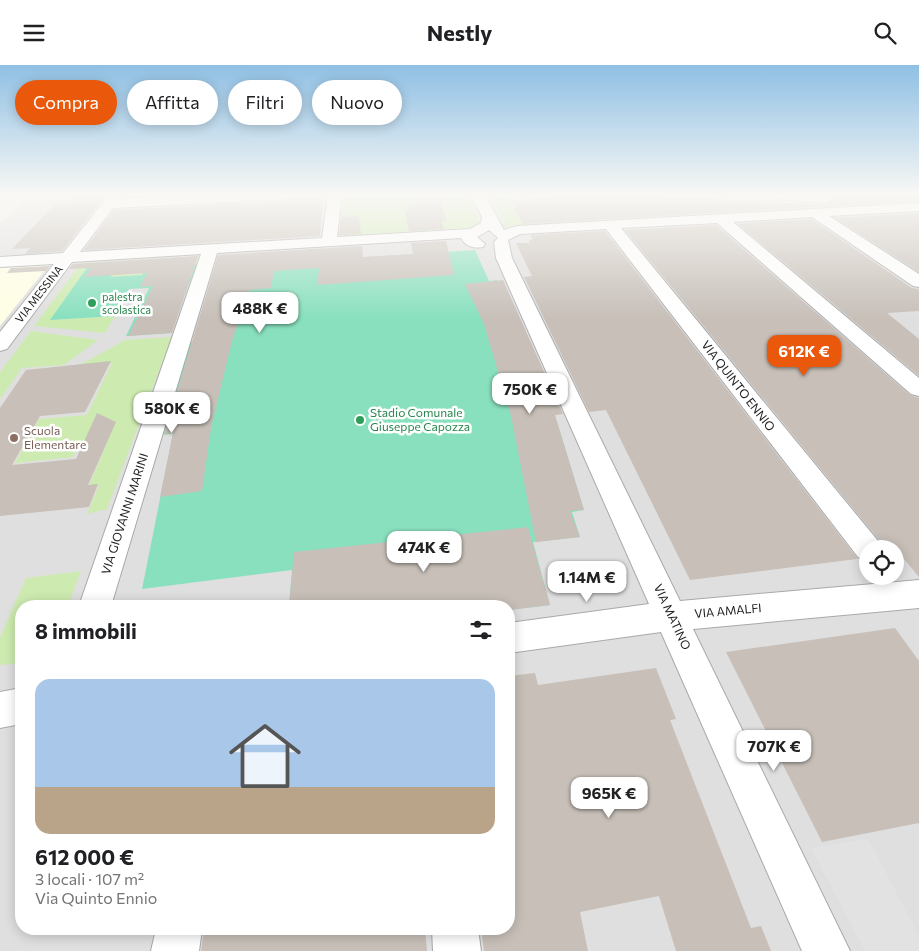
<!DOCTYPE html>
<html lang="it">
<head>
<meta charset="utf-8">
<style>
	:root { --surface:#fff; --page:#f2f2f2; --text:#202124; --muted:#757577; --accent:#ea580c }
	body { margin:0; font-family:Commissioner,sans-serif; background:var(--page); color:var(--text); height:100vh; display:flex; flex-direction:column; font-size:19px; white-space:nowrap }
	* { box-sizing:border-box; margin:0 }
	p { font-size:16px; color:var(--muted) }
	.icon { flex:none; width:28px; height:28px; fill:none; stroke:currentColor; stroke-width:2; stroke-linecap:round; stroke-linejoin:round }
	.map { position:relative; flex:1; overflow:hidden }
	.panel { position:absolute; left:15px; top:535px; width:500px; height:335px; display:flex; flex-direction:column; background:var(--surface); border-radius:20px; box-shadow:0 2px 12px #0003 }
	.panel>* { flex:none }
	.top-card { position:absolute; left:15px; top:15px; width:500px; height:45px; display:flex; gap:10px }
	.controls { position:absolute; left:859px; top:475px; display:grid; gap:10px }
	.controls a { display:grid; place-items:center; width:45px; height:45px; border-radius:50%; background:var(--surface); box-shadow:0 2px 12px #0003; font-size:25px }
	.price { position:absolute; translate:-50% -42px; padding:0 11px; border-radius:10px; background:#fff; color:#222; font-size:16px; line-height:32px; filter:drop-shadow(0 1px 2px #0008) }
	.price::after { content:''; position:absolute; left:50%; top:30px; width:15px; height:11px; margin-left:-8px; background:inherit; clip-path:polygon(0 0,100% 0,50% 100%) }
	.price.on { background:var(--accent); color:#fff }
	ul { padding:0; list-style:none }
	li { display:grid; align-content:center; gap:10px; height:265px; padding:0 20px }
	li span { display:grid; place-items:center; height:155px; border-radius:15px; color:#555 }
	li>.icon { margin-inline-start:auto }
	span .icon { width:90px; height:90px; fill:#fffc; stroke-width:1 }
	li b { font-size:21px }
	h2 { display:flex; justify-content:space-between; align-items:center; height:60px; padding:0 20px; font-size:21px }
	.tag { padding:0 18px; border-radius:22px; background:var(--surface); box-shadow:0 2px 12px #0003; font-size:18px; line-height:45px }
	.tag.on { background:var(--accent); color:#fff }
	header { display:flex; justify-content:space-between; align-items:center; height:65px; padding:0 20px; background:var(--surface); font-size:22px; font-weight:700 }
	.map>svg:first-child { display:block }
	.residential { fill:#e0dfdf; fill-rule:evenodd }
	.education { fill:#ffffe5 }
	.grass { fill:#cdebb0 }
	.pitch { fill:#88e0be }
	.parking { fill:#e2e2e2 }
	.building { fill:#c7bfb8 }
	.lines { fill:none; stroke-linecap:round; stroke-linejoin:round }
	.minor-casing { stroke:#a9a9a9; stroke-width:2 }
	.minor { fill:#fff; fill-rule:evenodd }
	.leisure-dot { fill:#2e9e5b; stroke:#fff; stroke-width:2 }
	.education-dot { fill:#8d6e63; stroke:#fff; stroke-width:2 }
	.labels { text-anchor:middle; stroke-width:5; stroke-linejoin:round; paint-order:stroke }
	.far-street-label { font-size:11px; fill:#222; stroke:#fff }
	.far-leisure-label { font-size:11px; fill:#27864d; stroke:#fff; text-anchor:start }
	.street-label { font-size:12px; fill:#222; stroke:#fff }
	.leisure-label { font-size:12px; fill:#27864d; stroke:#fff; text-anchor:start }
	.education-label { font-size:12px; fill:#785e54; stroke:#fff; text-anchor:start }
</style>
</head>
<body>
<header><svg class="icon" aria-label="menu" viewBox="0 0 24 24"><path d="M4 6h16M4 12h16M4 18h16"/></svg>Nestly<svg class="icon" aria-label="search" viewBox="0 0 24 24"><circle cx="10" cy="10" r="6"/><path d="M15 15l6 6"/></svg></header>
<div class="map">
<svg width="919" height="886" viewBox="0 0 919 886">
	<rect width="100%" height="100%" fill="#f2efe9"/>
	<path class="residential" d="M55 130H919V886H0V159L23 138 48 136ZM868 484H895V511H868ZM21 541H509V864H21Z"/>
	<path class="education" d="M49 200 0 261V203Z"/>
	<path class="grass" d="M344 130H469L479 156 475 161 465 163 341 171Z
		M490 130 511 131 527 160 505 162Z
		M201 191 197 199 170 201 151 195 143 210 111 212 119 199 51 255 115 251 105 268 34 261 81 198Z
		M31 266 98 275 64 300 22 303 0 334V307Z
		M172 272 107 444 87 449 99 421H89L106 380 78 383 73 392 15 398 39 354 87 350 112 298 80 300 125 275Z
		M81 506 68 541H21V598L0 600V572L26 513Z"/>
	<path class="pitch" d="M475 185 489 216 497 215 530 283 552 341 584 445 572 447 580 472 533 477 550 540 509 545V541H289L292 505 142 524 173 369 158 370 190 277H203L238 198 320 195Z
		M151 195 171 201 197 199 170 268 126 271 149 223 129 224 115 251 50 255 89 200 119 198 111 212 142 210Z"/>
	<path class="parking" d="M868 774 919 870V886H865L811 783Z"/>
	<path class="building" d="M78 130H106L62 186 25 189 30 183 12 184 55 139H71Z
		M439 130 447 156H442L444 164 409 166 405 146H409L407 139H414L413 132Z
		M550 130H662L665 133 711 132 714 134 825 140 834 135 830 130H919V136L523 159 514 144H517L512 135 552 133Z
		M294 131V134L323 133 320 171 84 185 114 145 286 136Z
		M919 148V207L835 153Z
		M359 151 361 169 339 170 341 152Z
		M811 154 912 223 919 224V246L887 248 919 274V311L738 159Z
		M716 160 910 330 919 333V512L899 488 895 489V484H885L879 475 625 165Z
		M605 166 857 493V494L690 515 606 345 589 347 524 212 532 211 516 178H530L529 175 533 174 530 170Z
		M446 176 454 210 317 220 319 203 274 206 271 223 250 225 232 276 211 363 202 426 160 432 173 368 164 370 218 190 362 181 363 192 413 189 411 178Z
		M198 191 172 268 128 271 153 221 140 222 147 208 84 212 91 203 69 204 73 199Z
		M50 201 46 206 7 208 11 203Z
		M503 215 563 349 555 350 584 445 570 446 580 472 536 477 511 351 484 259 465 219Z
		M111 296 85 347 40 351 12 400 76 394 97 348 116 357 88 420 98 419 89 442 0 451V343L26 305Z
		M528 462 550 540 509 545V541H289L294 487Z
		M895 563 919 596V758L822 777 726 587Z
		M656 603 676 654 670 655 751 863 761 861 771 886H676L659 831 580 847 588 886H484L481 864H509V611L535 608 538 620Z
		M204 864H425L427 886H201Z"/>
	<g class="lines">
		<defs>
			<path id="minor" d="M109 130H123L120 134 201 130H293L286 134 113 143 80 187 322 173 328 130H342L337 172 470 164 481 158 482 152 471 130H485L504 165 517 161 919 138V146L829 151 919 209V222L913 221 812 152 733 157 919 313V331L911 329 717 158 621 163 878 476 883 484H868V496L858 492 606 164 520 169 508 175 512 193 680 536 919 515V543L693 564 850 886H802L661 567 509 588V558L649 539 496 193 494 177 498 173 489 165 477 172 485 179 483 182C474 184 465 181 461 173L217 188 111 541H79L201 189 72 197 7 284 0 286V267L54 199 0 202V192L63 188Z
				M769 130H826L832 134 825 138 776 134Z
				M21 623V659L0 663V627Z
				M156 864H202L199 886H151Z
				M432 864H478L481 886H433Z"/>
		</defs>
		<use href="#minor" class="minor-casing"/>
		<use href="#minor" class="minor"/>
	</g>
	<linearGradient id="sky" x2="0" y2="1"><stop stop-color="#8fc0e4"/><stop offset="0.51" stop-color="#f9f8f5"/><stop offset="1" stop-color="#f9f8f5" stop-opacity="0"/></linearGradient>
	<rect width="919" height="254" fill="url(#sky)"/>
	<g class="leisure-dot">
		<circle cx="92" cy="238" r="5"/>
		<circle cx="360" cy="355" r="5"/>
	</g>
	<circle class="education-dot" cx="14" cy="373" r="5"/>
	<g class="labels">
		<g class="far-street-label">
			<text transform="translate(39 229) rotate(-52)" y="4">VIA MESSINA</text>
		</g>
		<g class="far-leisure-label">
			<text x="102" y="236">palestra<tspan x="102" dy="13">scolastica</tspan></text>
		</g>
		<g class="street-label">
			<text transform="translate(738 321) rotate(52)" y="4">VIA QUINTO ENNIO</text>
			<text transform="translate(125 449) rotate(-72)" y="4">VIA GIOVANNI MARINI</text>
			<text transform="translate(728 546) rotate(-5)" y="4">VIA AMALFI</text>
			<text transform="translate(672 552) rotate(65)" y="4">VIA MATINO</text>
		</g>
		<g class="leisure-label">
			<text x="370" y="352">Stadio Comunale<tspan x="370" dy="14">Giuseppe Capozza</tspan></text>
		</g>
		<g class="education-label">
			<text x="24" y="370">Scuola<tspan x="24" dy="14">Elementare</tspan></text>
		</g>
	</g>
</svg>
<div class="controls">
<a><svg class="icon" aria-label="locate" viewBox="0 0 24 24"><circle cx="12" cy="12" r="6"/><path d="M12 2v4M12 18v4M2 12h4M18 12h4"/></svg></a>
</div>
<b class="price" style="left:260px;top:269px">488K €</b>
<b class="price on" style="left:804px;top:312px">612K €</b>
<b class="price" style="left:530px;top:350px">750K €</b>
<b class="price" style="left:172px;top:369px">580K €</b>
<b class="price" style="left:424px;top:508px">474K €</b>
<b class="price" style="left:587px;top:538px">1.14M €</b>
<b class="price" style="left:774px;top:707px">707K €</b>
<b class="price" style="left:609px;top:754px">965K €</b>
<div class="top-card">
<a class="tag on">Compra</a>
<a class="tag">Affitta</a>
<a class="tag">Filtri</a>
<a class="tag">Nuovo</a>
</div>
<section class="panel">
<h2>8 immobili<svg class="icon" aria-label="filters" viewBox="0 0 24 24"><path d="M4 7h16M4 17h16"/><circle cx="9" cy="7" r="2"/><circle cx="15" cy="17" r="2"/></svg></h2>
<ul>
<li><span style="background:linear-gradient(#a9c7e8 70%,#b9a48a 0)"><svg class="icon" aria-label="home" viewBox="0 0 24 24"><path d="M3 11l9-7 9 7M6 9v11h12V9"/></svg></span><div><b>612 000 €</b><p>3 locali · 107 m²</p><p>Via Quinto Ennio</p></div></li>
</ul>
</section>
</div>
</body>
</html>
